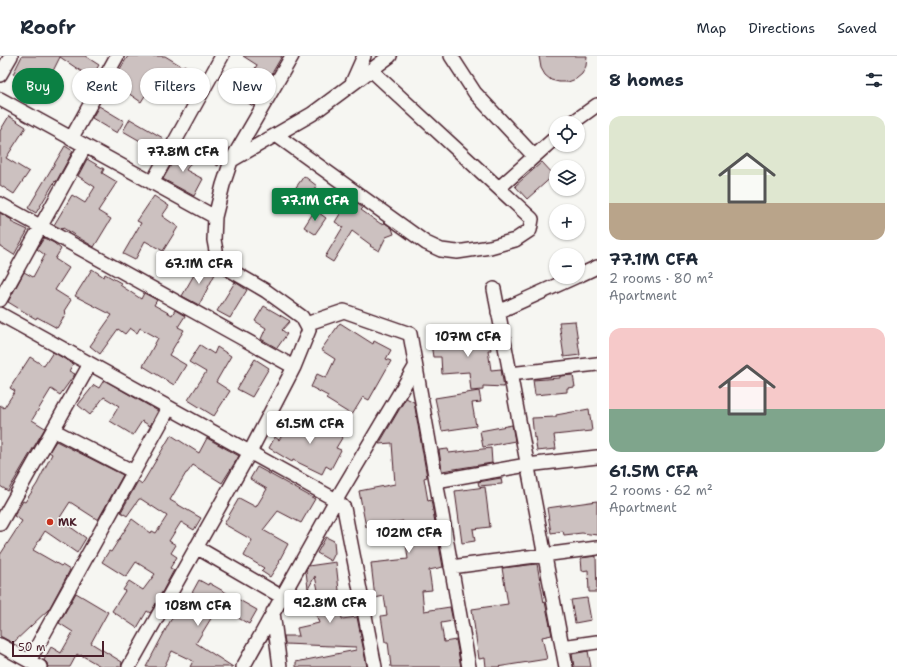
<!DOCTYPE html>
<html lang="en">
<head>
<meta charset="utf-8">
<style>
	:root { --surface:#fff; --page:#f6f6f7; --text:#1f2937; --muted:#747a83; --line:#e0e1e3; --accent:#0b8043 }
	body { margin:0; font-family:"Shantell Sans",sans-serif; background:var(--page); color:var(--text); height:100vh; display:flex; flex-direction:column; font-size:15px; white-space:nowrap }
	* { box-sizing:border-box; margin:0 }
	p { font-size:13px; color:var(--muted) }
	.icon { flex:none; width:22px; height:22px; fill:none; stroke:currentColor; stroke-width:2; stroke-linecap:round; stroke-linejoin:round }
	.map { position:relative; flex:1; overflow:hidden }
	.side { display:flex; flex-direction:column; background:var(--surface); width:300px }
	.side>* { flex:none }
	.top-card { position:absolute; left:12px; top:12px; width:380px; height:36px; display:flex; gap:8px }
	.buttons { position:absolute; left:549px; top:60px; display:grid; gap:8px }
	.buttons a { display:grid; place-items:center; width:36px; height:36px; border-radius:50%; background:var(--surface); box-shadow:0 1px 3px #0004; font-size:20px }
	.scale { position:absolute; left:12px; bottom:10px; width:92px; box-sizing:border-box; padding-left:4px; border:2px solid #4a1f2b; border-top:0; font-size:11px; line-height:14px; white-space:nowrap; color:#4a1f2b; -webkit-text-stroke:3px #f6f6f2; paint-order:stroke }
	.price { position:absolute; translate:-50% -34px; padding:0 9px; border-radius:4px; background:#fff; color:#222; font-size:13px; line-height:26px; filter:drop-shadow(0 1px 2px #0008) }
	.price::after { content:''; position:absolute; left:50%; top:24px; width:12px; height:9px; margin-left:-6px; background:inherit; clip-path:polygon(0 0,100% 0,50% 100%) }
	.price.on { background:var(--accent); color:#fff }
	ul { padding:0; list-style:none }
	li { display:grid; align-content:center; gap:8px; height:212px; padding:0 12px }
	li span { display:grid; place-items:center; height:124px; border-radius:12px; color:#555 }
	li>.icon { margin-inline-start:auto }
	span .icon { width:72px; height:72px; fill:#fffc; stroke-width:1 }
	li b { font-size:17px }
	h2 { display:flex; justify-content:space-between; align-items:center; height:48px; padding:0 12px; font-size:17px }
	.pill { padding:0 14px; border-radius:18px; background:var(--surface); box-shadow:0 1px 3px #0004; font-size:14px; line-height:36px }
	.pill.on { background:var(--accent); color:#fff }
	header { display:flex; align-items:center; gap:24px; box-sizing:border-box; height:56px; padding:0 20px; background:var(--surface); border-bottom:1px solid var(--line) }
	header strong { font-size:19px }
	nav { display:flex; gap:22px; margin-inline-start:auto; font-size:14px }
	main { display:flex; flex:1; min-height:0 }
	.map>svg:first-child { display:block }
	.building { fill:#ccc1c0; stroke:#4a1f2b }
	.lines { fill:none; stroke-linecap:round; stroke-linejoin:round }
	.minor-casing { stroke:#4a1f2b; stroke-width:16 }
	.minor { stroke:#f6f6f2; stroke-width:13 }
	.poi-dot { fill:#c8321e; stroke:#f6f6f2; stroke-width:1.5 }
	.labels { text-anchor:middle; stroke-width:3; stroke-linejoin:round; paint-order:stroke }
	.poi-label { font-size:11px; font-weight:bold; fill:#4a1f2b; stroke:#f6f6f2; text-anchor:start }
</style>
</head>
<body>
<header>
<strong>Roofr</strong>
<nav><a>Map</a><a>Directions</a><a>Saved</a></nav>
</header>
<main>
<div class="map">
<svg width="597" height="611" viewBox="0 0 597 611">
	<rect width="100%" height="100%" fill="#f6f6f2"/>
	<filter id="ink" filterUnits="userSpaceOnUse"><feTurbulence type="fractalNoise" baseFrequency=".025" numOctaves="2"/><feDisplacementMap in="SourceGraphic" scale="8" xChannelSelector="R" yChannelSelector="G"/><feConvolveMatrix kernelMatrix="1 2 1 2 8 2 1 2 1" color-interpolation-filters="sRGB"/></filter>
	<g filter="url(#ink)">
		<path class="building" d="M22 0H85L99 9 91 22 60 1 44 33 13 18Z
			M128 0H165L183 11 184 9 196 17 190 27 194 30 181 48 151 30 141 46 112 26Z
			M243 0H282L253 50 223 31 232 17 247 26 257 9Z
			M539 0H587L586 10 582 18 576 23 568 26H559L551 24 545 19 541 12Z
			M99 50 124 65 117 77 92 62Z
			M9 60 26 71 6 102 29 116 14 138 0 129V75Z
			M130 63 163 82 156 94 123 75Z
			M204 86 225 98 218 110 197 97Z
			M65 90 73 95 56 126 55 125 36 157 28 152Z
			M182 90 196 99 186 114 203 123 194 140 163 123Z
			M87 103 104 113 102 117 117 126 98 155 111 163 94 191 63 172 62 173 54 169 72 139 85 147 95 131 78 120Z
			M542 106 554 119 527 143 515 130Z
			M304 120 317 130 306 144 294 134Z
			M154 140 169 150 162 160 178 171 163 195 145 185 135 204 123 198 141 167 137 165Z
			M350 142 363 152 361 154 381 168 385 167 392 172 394 178 386 181 379 195 370 190 371 189 352 175 333 206 325 201 343 171 335 166Z
			M315 154 326 162 315 178 304 171Z
			M0 157 12 164 11 166 28 174 14 199 0 190Z
			M44 182 54 187 61 193 55 203 69 212 55 234 71 244 64 255 66 257 57 272 37 261 36 263 8 246 24 216 33 221 45 199 37 193Z
			M199 210 215 218 199 249 182 240Z
			M92 213 104 221 105 218 121 227 120 229 141 243 144 237 157 244 154 249 172 259 175 254 185 260 178 271 184 274 169 299 186 309 174 329 143 310 158 282 140 272 137 277 130 272 125 278 118 273 100 298 90 290 112 259 75 240Z
			M235 226 247 234 230 262 217 255Z
			M264 250 290 265 282 274 287 278 277 292 261 283 266 272 255 265Z
			M575 265 580 299 564 301 559 266Z
			M340 267 373 288 374 285 391 294 386 303 391 305 369 344 363 341 352 359 326 343 328 340 311 331 317 318 326 322 335 303 321 294Z
			M487 273 491 294H488L491 314 501 313 504 331 483 330V334L471 335 469 316 442 318 441 301H433L430 281 468 277V276Z
			M200 289 214 298 217 291 231 300 216 326 230 335 214 360 188 344 206 316 189 306Z
			M53 296 73 308 69 315 75 318 60 339 51 333 32 364 45 372 8 435 0 430V349L4 352 15 335 10 332 30 301 44 310Z
			M255 303 269 312 252 341 237 333Z
			M573 319 575 331 567 332V336L535 339 533 324 560 322V320Z
			M104 324 158 355 150 370 142 365 133 379 110 365 119 350 104 341 90 359 78 349 94 329 99 332Z
			M479 335 481 346 472 347 476 370 442 375 435 342Z
			M406 342 414 346 427 421 424 422 428 445 431 444 443 511 429 514 432 534 422 535 424 555 450 551 453 565 441 567 444 586 456 584 461 611H391L388 586H385L381 560 387 559 384 540 375 542 371 507 408 503 403 465 366 471 359 435 395 428 392 387 379 388Z
			M589 353 592 375 554 379 556 393 537 395 535 381 534 382 532 362 556 361V359Z
			M321 363 345 377 336 392 341 394 331 413 326 410 322 418 293 404 292 406 269 392 275 381 279 384 292 364 312 377Z
			M512 369 515 385 483 391 480 375Z
			M171 379 199 397 207 382 239 400 222 427 193 409 187 417H186L170 444 201 462 194 474 181 466 169 485 176 489 171 497 177 501 170 512 174 514 153 553 150 557 147 555 137 572 112 555 125 535 123 534 129 525 143 534 155 518 136 506 126 521 102 506 109 495 111 496 132 463 151 477 152 475 156 477 167 460 141 443H139L127 460 121 456 138 425 142 428Z
			M56 385 123 419 98 464 70 446 59 463 86 482 77 497 45 475 33 494 61 510 62 509 70 514 49 553 13 587 0 580V499L22 465 14 460 23 445 25 446 37 428 52 398 49 396Z
			M491 392 492 407 442 415 439 394 448 393 449 397Z
			M257 411 315 443 301 467 278 455 263 474 288 488 279 505 280 506 270 521 261 515 264 512 244 500 252 484 224 468 239 442 256 451 267 433 250 423Z
			M501 422 502 428 479 430 478 426Z
			M485 431 490 471 473 473 475 485 462 487 455 435Z
			M597 445V479L582 477 564 479 563 475 551 477 547 452Z
			M326 481 334 485 335 497 331 505 317 497Z
			M596 500 597 536H589L588 514 582 515 581 502Z
			M336 506 342 563 357 561 367 611H296V606L356 594V591L285 588 284 580H299L297 572 319 567 315 555 322 553 315 520 308 533 306 515 308 510Z
			M537 508 544 547 545 546 552 579 542 581 547 603 497 611H486L485 602 479 603 472 553 508 548 502 512Z
			M199 524 208 529 209 527 257 554 249 568 218 551 196 587 233 611H190L193 605 172 595 164 611H146L176 554 181 557Z
			M76 537 108 556 91 587 122 606 121 611H102L81 599 80 600 77 598 70 611H48L47 607 44 604 51 591 61 597 73 576 59 567Z
			M587 542 591 564 575 567 571 544Z
			M588 595 591 611H574L572 598Z"/>
		<g class="lines">
			<defs>
				<path id="minor" d="M451 0 475 37 534 100
					M0 19 11 0
					M352 27 364 0
					M0 43 215 161
					M572 67 597 49
					M276 79 426 187 441 194 457 196 490 191 515 184 530 174 532 163 371 14
					M71 83 117 0
					M232 104 312 58 390 0
					M152 127 222 0
					M499 132 556 81
					M0 148 294 311
					M578 220 597 211
					M494 233 566 611
					M0 244 85 90
					M498 256 575 221
					M0 258 336 444 344 452 375 611
					M306 268 344 255 410 278 469 611
					M510 318 597 308
					M53 374 134 416
					M436 425 527 409 597 401
					M0 468 90 308
					M196 491 282 541
					M451 511 597 492
					M273 556 280 611
					M0 589 40 611
					M562 591 597 586
					M29 605 169 352
					M129 611 250 396 294 311 309 274 302 261 266 235 230 214 217 200 214 184 215 161 223 129 231 105 292 0
					M243 611 336 444 415 311"/>
			</defs>
			<use href="#minor" class="minor-casing"/>
			<use href="#minor" class="minor"/>
		</g>
	</g>
	<circle class="poi-dot" cx="50" cy="466" r="4"/>
	<g class="labels">
		<g class="poi-label">
			<text x="58" y="470">MK</text>
		</g>
	</g>
</svg>
<div class="buttons">
<a><svg class="icon" aria-label="locate" viewBox="0 0 24 24"><circle cx="12" cy="12" r="6"/><path d="M12 2v4M12 18v4M2 12h4M18 12h4"/></svg></a>
<a><svg class="icon" aria-label="layers" viewBox="0 0 24 24"><path d="M12 4l9 5-9 5-9-5zM3 14l9 5 9-5"/></svg></a>
<a>+</a>
<a>−</a>
</div>
<div class="scale">50 m</div>
<b class="price" style="left:183px;top:117px">77.8M CFA</b>
<b class="price on" style="left:315px;top:166px">77.1M CFA</b>
<b class="price" style="left:199px;top:229px">67.1M CFA</b>
<b class="price" style="left:468px;top:302px">107M CFA</b>
<b class="price" style="left:310px;top:389px">61.5M CFA</b>
<b class="price" style="left:409px;top:498px">102M CFA</b>
<b class="price" style="left:330px;top:568px">92.8M CFA</b>
<b class="price" style="left:198px;top:571px">108M CFA</b>
<div class="top-card">
<a class="pill on">Buy</a>
<a class="pill">Rent</a>
<a class="pill">Filters</a>
<a class="pill">New</a>
</div>
</div>
<section class="side">
<h2>8 homes<svg class="icon" aria-label="filters" viewBox="0 0 24 24"><path d="M4 7h16M4 17h16"/><circle cx="9" cy="7" r="2"/><circle cx="15" cy="17" r="2"/></svg></h2>
<ul>
<li><span style="background:linear-gradient(#dfe7d0 70%,#b9a48a 0)"><svg class="icon" aria-label="home" viewBox="0 0 24 24"><path d="M3 11l9-7 9 7M6 9v11h12V9"/></svg></span><div><b>77.1M CFA</b><p>2 rooms · 80 m²</p><p>Apartment</p></div></li>
<li><span style="background:linear-gradient(#f6c9c9 65%,#7fa58c 0)"><svg class="icon" aria-label="home" viewBox="0 0 24 24"><path d="M3 11l9-7 9 7M6 9v11h12V9"/></svg></span><div><b>61.5M CFA</b><p>2 rooms · 62 m²</p><p>Apartment</p></div></li>
</ul>
</section>
</main>
</body>
</html>
